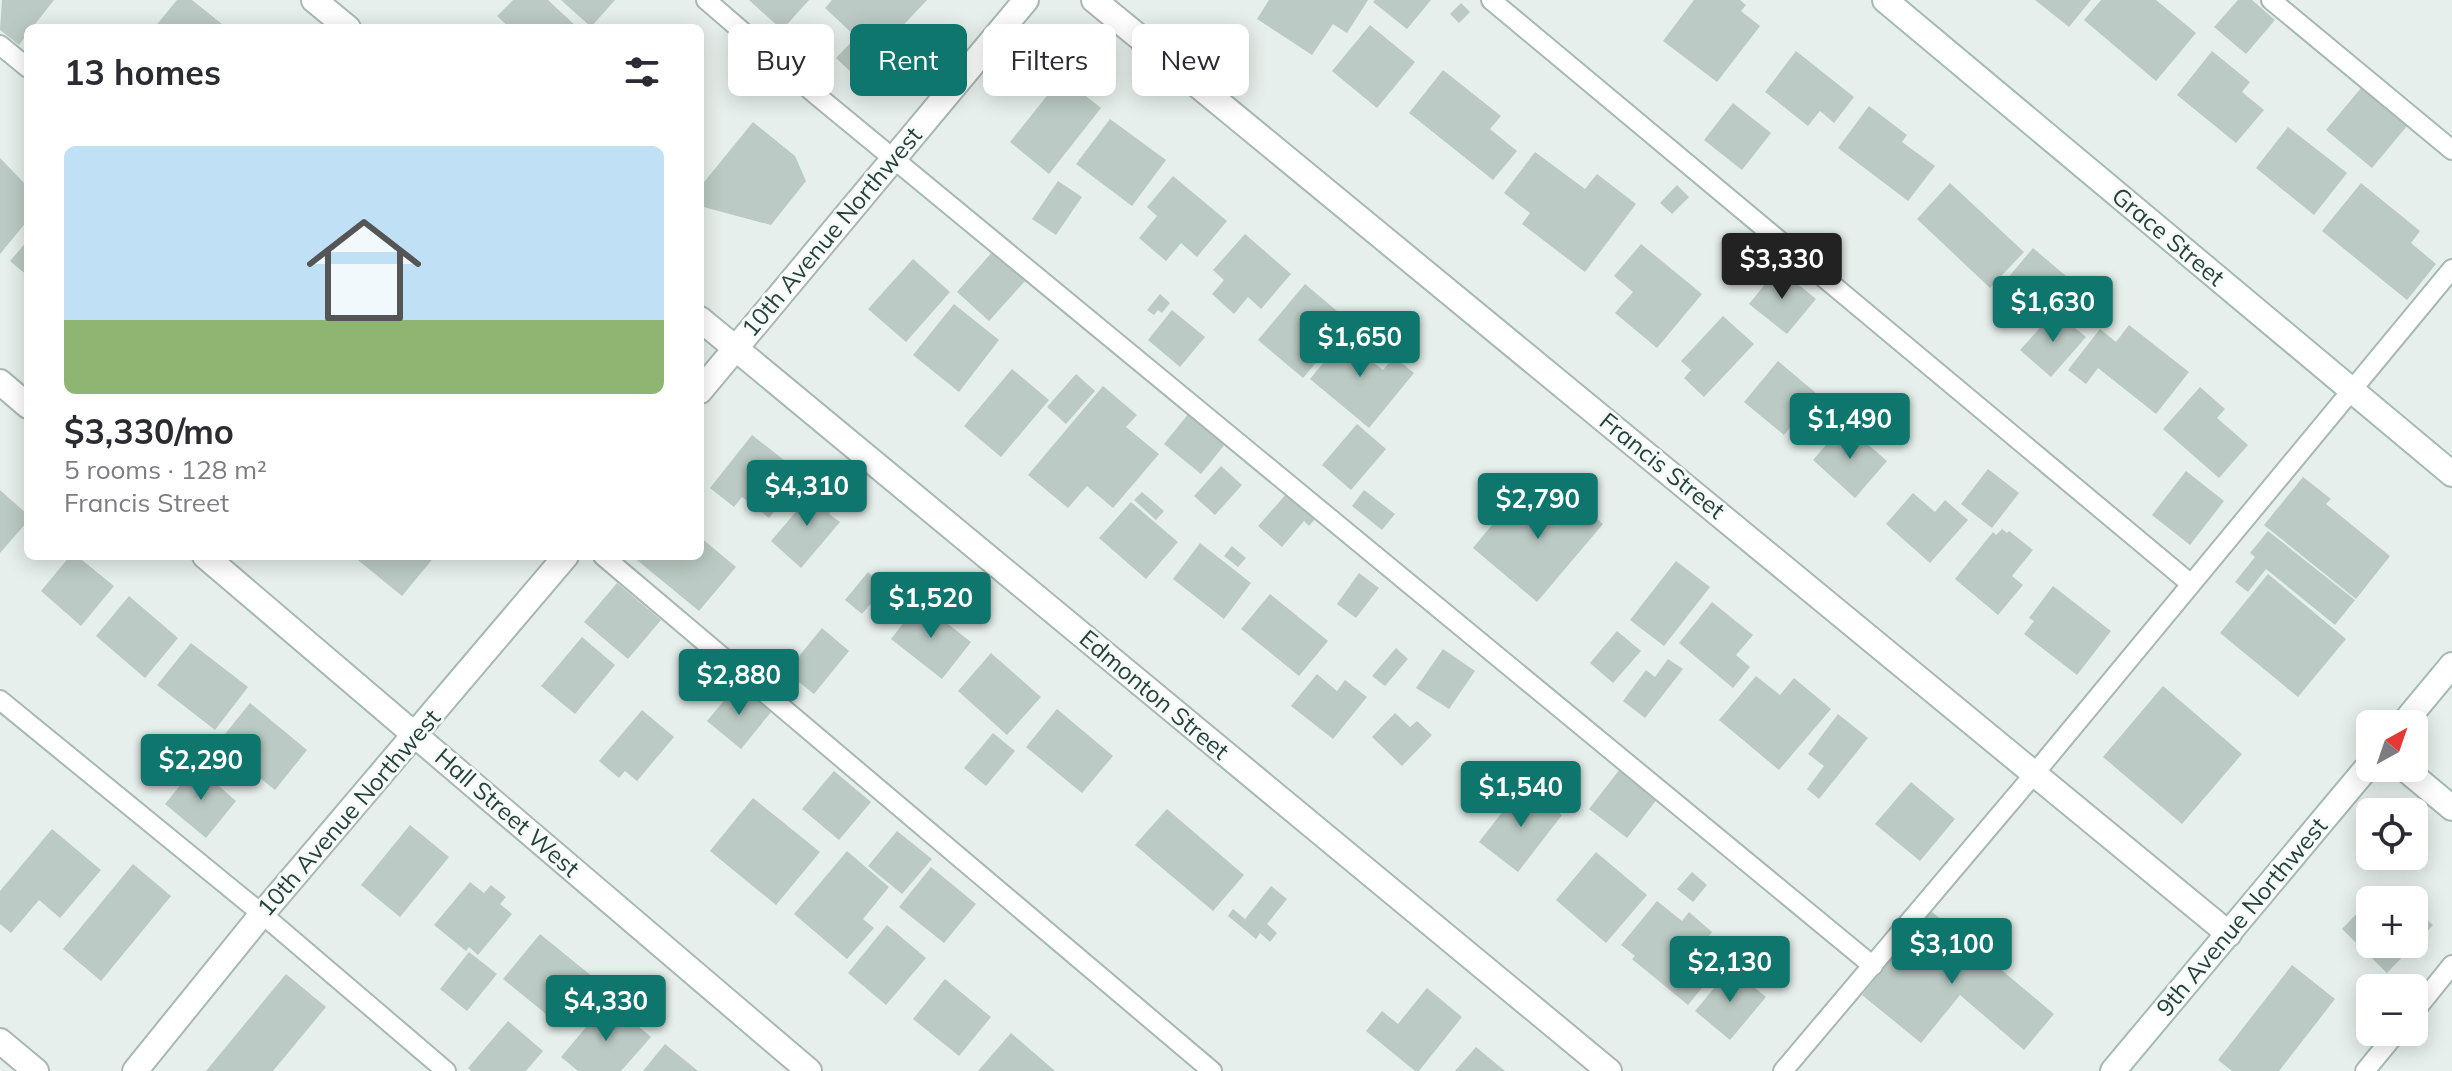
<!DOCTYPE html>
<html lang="en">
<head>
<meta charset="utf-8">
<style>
	:root { --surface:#fff; --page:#f2f2f3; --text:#2b2b33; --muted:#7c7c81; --line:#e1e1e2; --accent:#0f766e }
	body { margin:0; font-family:Mulish,sans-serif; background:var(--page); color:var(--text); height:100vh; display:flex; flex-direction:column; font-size:30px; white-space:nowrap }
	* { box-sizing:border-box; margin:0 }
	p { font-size:26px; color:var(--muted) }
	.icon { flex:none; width:44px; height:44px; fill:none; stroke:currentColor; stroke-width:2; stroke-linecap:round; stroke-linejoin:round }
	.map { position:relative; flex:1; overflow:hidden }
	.sheet { position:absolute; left:24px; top:24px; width:680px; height:536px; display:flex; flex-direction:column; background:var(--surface); border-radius:12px; box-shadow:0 4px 20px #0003 }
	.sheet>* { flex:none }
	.hud { position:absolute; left:728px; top:24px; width:760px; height:72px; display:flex; gap:16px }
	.needle { width:52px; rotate:40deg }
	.fabs { position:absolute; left:2356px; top:710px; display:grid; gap:16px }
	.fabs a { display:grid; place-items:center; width:72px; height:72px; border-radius:12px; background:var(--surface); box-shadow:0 4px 20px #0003; font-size:40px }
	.price { position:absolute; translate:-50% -68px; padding:0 18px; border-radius:8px; background:var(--accent); color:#fff; font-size:26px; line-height:52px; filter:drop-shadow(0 2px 4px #0008) }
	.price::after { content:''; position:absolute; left:50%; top:48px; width:24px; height:18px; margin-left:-12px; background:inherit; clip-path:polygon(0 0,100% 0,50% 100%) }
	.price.active { background:#222; color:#fff }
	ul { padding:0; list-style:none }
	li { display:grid; align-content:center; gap:16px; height:424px; padding:0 40px }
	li+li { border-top:2px solid var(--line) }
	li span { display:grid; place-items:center; height:248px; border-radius:12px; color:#555 }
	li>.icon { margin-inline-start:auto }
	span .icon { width:144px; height:144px; fill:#fffc; stroke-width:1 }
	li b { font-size:34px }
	h2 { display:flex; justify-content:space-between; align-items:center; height:96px; padding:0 40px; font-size:34px }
	.chip { padding:0 28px; border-radius:12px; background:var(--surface); box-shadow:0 4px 20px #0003; font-size:28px; line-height:72px }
	.chip.active { background:var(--accent); color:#fff }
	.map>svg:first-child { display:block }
	.building { fill:#bbcac4 }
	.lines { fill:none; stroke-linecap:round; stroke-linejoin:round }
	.lane-casing { stroke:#a8b8b2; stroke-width:22 }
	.street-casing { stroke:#a8b8b2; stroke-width:28 }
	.secondary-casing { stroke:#a4bbb3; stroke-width:28 }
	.lane { stroke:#fff; stroke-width:18 }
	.street { stroke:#fff; stroke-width:24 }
	.secondary { stroke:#fff; stroke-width:24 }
	.labels { text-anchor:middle; stroke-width:6; stroke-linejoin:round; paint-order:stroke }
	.street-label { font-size:24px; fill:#24423a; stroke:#f7fbf9 }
</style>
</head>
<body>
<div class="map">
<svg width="2452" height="1071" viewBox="0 0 2452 1071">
	<rect width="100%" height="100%" fill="#e6efeb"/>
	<path class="building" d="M2 0H54L32 28H28V33L19 45 0 30Z
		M177 0H192L227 28H154Z
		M513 0H548L578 28H510L497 16Z
		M561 0H615L591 27Z
		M749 0H809L782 30Z
		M832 0H927L877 53 892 67 870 90 836 58 856 37 825 8Z
		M1269 0H1368L1347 33 1333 24 1312 55 1257 19Z
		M1375 0H1431L1407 29 1373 2Z
		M1694 0H1740L1746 5 1741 11 1760 26 1717 82 1663 41Z
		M2035 0H2091L2069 27Z
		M2101 0H2156L2196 33 2156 81 2084 20Z
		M2238 0H2252L2275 20 2246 54 2214 27Z
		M1461 3 1470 12 1459 23 1450 14Z
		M1370 25 1415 62 1377 108 1332 71Z
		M1796 51 1854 97 1834 123 1820 111 1808 126 1765 92Z
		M2212 51 2250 82 2242 92 2264 110 2236 143 2177 95Z
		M1443 70 1501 116 1490 129 1517 151 1493 180 1409 113Z
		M1062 77 1101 108 1049 174 1010 142Z
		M2361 88 2407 126 2372 168 2326 130Z
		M1733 103 1771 133 1742 170 1704 140Z
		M1869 106 1907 135 1902 142 1935 166 1908 201 1838 148Z
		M1110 119 1166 160 1132 206 1076 164Z
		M753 122 795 156 806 181 771 225 700 206V187Z
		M2288 127 2347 173 2314 215 2256 168Z
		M1535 152 1585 189 1597 174 1636 204 1585 272 1522 224 1530 213 1504 193Z
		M0 158 24 183 28 178V220L0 254Z
		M1173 176 1227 221 1197 257 1181 243 1166 261 1139 238 1157 216 1147 207Z
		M1058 181 1082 197 1056 235 1032 219Z
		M1950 183 2024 252 1990 288 1917 219Z
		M2361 183 2420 231 2411 243 2436 264 2407 300 2322 231Z
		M1677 185 1689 197 1672 214 1660 203Z
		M1245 234 1291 274 1261 309 1248 297 1234 314 1212 294 1224 280 1213 270Z
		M28 240V276L10 261Z
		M1641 244 1702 294 1657 348 1615 313 1633 292 1614 276Z
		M2033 248 2093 299 2073 324 2052 306 2041 318 2002 285Z
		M993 251 1026 280 989 321 957 292Z
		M913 259 950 292 906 342 868 309Z
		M1778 268 1816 299 1787 334 1749 304Z
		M1305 284 1350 322 1303 378 1258 340Z
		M1160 294 1170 303 1162 313 1158 310 1154 315 1147 310Z
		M954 304 999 340 959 392 913 355Z
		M1172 310 1205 337 1180 367 1148 340Z
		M2055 311 2086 337 2051 377 2020 350Z
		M1723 316 1754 344 1704 397 1684 378 1691 370 1681 361Z
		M2129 325 2189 372 2156 414 2098 368 2086 384 2068 370 2100 329 2116 342Z
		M1351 329 1375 349 1368 358 1383 370 1394 357 1414 373 1369 428 1310 379Z
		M1778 361 1817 394 1784 435 1744 402Z
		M1012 369 1049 400 1001 457 964 426Z
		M1076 374 1095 391 1066 424 1047 407Z
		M1103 386 1137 415 1126 427 1159 454 1113 508 1087 486 1068 508 1028 475Z
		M2200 387 2225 409 2217 418 2248 445 2219 478 2163 429Z
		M1189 413 1226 443 1201 474 1164 444Z
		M1357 424 1386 449 1351 490 1322 465Z
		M1844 424 1887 461 1855 498 1813 460Z
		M752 435 784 460 780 466 799 480 769 518 742 497 734 507 710 488Z
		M1221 466 1242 485 1215 515 1194 496Z
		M1988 469 2019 493 1992 528 1961 504Z
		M2186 471 2224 501 2190 545 2152 515Z
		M2303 477 2331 499 2326 504 2390 556 2356 599 2264 525Z
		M817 487 837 504 829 514 840 522 801 568 771 541Z
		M1561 488 1603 524 1537 602 1473 548 1520 491 1537 506 1526 519 1530 524Z
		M0 490 28 515V521L0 553Z
		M1364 490 1395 514 1382 530 1352 506Z
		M1142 492 1164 511 1156 520 1134 500Z
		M1288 492 1317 517 1309 526 1304 521 1282 547 1258 526Z
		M1913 493 1935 512 1945 500 1968 520 1930 563 1886 524Z
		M1131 502 1178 542 1146 579 1099 538Z
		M2002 529 2007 533 2009 531 2033 550 2012 576 2023 585 1998 615 1955 579 1993 532 1996 535Z
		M2268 531 2355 600 2335 625 2266 569 2248 592 2235 582 2255 557 2250 553Z
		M700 537 736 567 699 611 632 556H700Z
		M1200 543 1251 583 1224 619 1173 579Z
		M1232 546 1246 558 1238 567 1224 556Z
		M70 556H77L114 586 81 626 41 591Z
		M353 556H435L402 596Z
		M1676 561 1710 587 1664 646 1630 620Z
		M868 572 885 587 862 614 845 600Z
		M1359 573 1379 588 1356 618 1337 604Z
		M2268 574 2346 639 2298 697 2220 633Z
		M617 583 661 620 628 659 584 622Z
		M2053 586 2111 631 2077 675 2024 634 2034 621 2029 618Z
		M1270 594 1328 641 1299 676 1241 629Z
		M129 596 178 638 145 678 96 636Z
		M920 602 971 642 942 679 891 639Z
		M1712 602 1753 635 1736 655 1750 667 1733 688 1679 643Z
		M822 628 849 651 814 694 786 672Z
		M1617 631 1641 651 1613 683 1590 663Z
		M582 637 615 665 575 714 541 686Z
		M191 643 248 687 215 730 157 685Z
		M1396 648 1408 659 1385 686 1372 676Z
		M1443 649 1475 671 1449 709 1416 688Z
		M991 653 1041 697 1007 735 958 691Z
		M1668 659 1683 669 1645 718 1623 701 1646 670 1655 677Z
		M1317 674 1337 691 1345 680 1367 697 1333 739 1291 706Z
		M1756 676 1780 695 1794 678 1831 709 1779 770 1719 720Z
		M738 684 771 712 741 749 707 721Z
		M2163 686 2242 754 2182 824 2103 757Z
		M250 703 307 750 275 790 217 744Z
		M1057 709 1113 756 1082 793 1026 747Z
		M642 710 674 737 637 781 625 771 619 778 599 761Z
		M1395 713 1410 727 1417 721 1432 735 1402 766 1372 737Z
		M1838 714 1868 738 1819 799 1807 789 1824 766 1808 754Z
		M993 733 1015 751 986 786 964 768Z
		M178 738 198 756 172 786 152 768Z
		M196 766 236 801 206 838 165 804Z
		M1620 769 1658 798 1627 838 1589 809Z
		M834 771 871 802 839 840 802 809Z
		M1911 782 1955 819 1920 861 1875 824Z
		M1526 787 1562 815 1518 872 1479 842 1514 797 1517 799Z
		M753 798 820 852 776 905 710 851Z
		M1167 809 1244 875 1213 911 1135 845Z
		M410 825 449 857 400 917 361 885Z
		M52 829 101 870 60 918 39 900 11 933 0 924V891Z
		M897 831 932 859 902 894 868 866Z
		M847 851 889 887 863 919 874 928 847 959 794 914Z
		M1596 852 1647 895 1606 943 1556 900Z
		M133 864 171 896 101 981 63 949Z
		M931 867 976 904 944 943 899 907Z
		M1692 872 1707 885 1693 902 1677 889Z
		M470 882 484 893 491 885 506 897 500 904 512 914 478 955 469 947 466 951 434 925Z
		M1271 886 1287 899 1267 924 1277 933 1270 942 1260 933 1256 939 1228 916 1233 909 1245 919Z
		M2381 888 2394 900H2370V944H2414V908L2433 925 2387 973 2342 929Z
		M1657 901 1682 921 1689 912 1712 932 1703 943 1724 961 1688 1005 1632 959 1635 956 1621 945Z
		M1931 911 2054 1014 2024 1050 1960 995 1921 1043 1862 995Z
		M887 925 926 958 886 1005 848 973Z
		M540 934 599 982 562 1027 503 979Z
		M469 952 497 974 467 1011 440 989Z
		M2292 965 2335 999 2279 1071H2232L2218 1060Z
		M1731 968 1766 997 1730 1040 1695 1011Z
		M286 974 326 1007 273 1071H206Z
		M945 979 991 1017 959 1056 913 1019Z
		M1427 988 1462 1017 1419 1071H1415L1366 1031 1382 1011 1398 1024Z
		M608 1001 651 1037 621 1071H578L561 1057Z
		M508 1021 543 1051 526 1071H471L468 1068Z
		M1011 1033 1055 1071H978Z
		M665 1044 698 1071H643Z
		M1476 1047 1505 1071H1455Z"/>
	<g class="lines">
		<defs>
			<path id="lane" d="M706 0 815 94 1873 966
				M1491 0 2191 584
				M2271 0 2452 150
				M0 45 28 68
				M603 556 1212 1071
				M0 700 262 914 446 1071
				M2414 1012 2452 965
				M1783 1071 2035 773 2452 269
				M2365 1071 2397 1032"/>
			<path id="street" d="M314 0 348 28
				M1094 0 2229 934
				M700 319 1609 1071
				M0 382 28 406
				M700 391 1026 0
				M205 556 809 1071
				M0 1041 36 1071
				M135 1071 262 914 566 556"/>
			<path id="secondary" d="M1885 0 2452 474
				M2403 724 2452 665
				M2404 768 2452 808
				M2113 1071 2370 764"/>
		</defs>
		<use href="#lane" class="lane-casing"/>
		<use href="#street" class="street-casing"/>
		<use href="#secondary" class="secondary-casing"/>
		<use href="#lane" class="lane"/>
		<use href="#street" class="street"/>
		<use href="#secondary" class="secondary"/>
	</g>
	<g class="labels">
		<g class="street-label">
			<text transform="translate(832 232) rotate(-50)" y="8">10th Avenue Northwest</text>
			<text transform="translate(2168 237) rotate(40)" y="8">Grace Street</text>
			<text transform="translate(1662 466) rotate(39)" y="8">Francis Street</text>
			<text transform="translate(1154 695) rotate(40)" y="8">Edmonton Street</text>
			<text transform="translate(349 813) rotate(-49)" y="8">10th Avenue Northwest</text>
			<text transform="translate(507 813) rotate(41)" y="8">Hall Street West</text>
			<text transform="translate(2242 917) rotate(-50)" y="8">9th Avenue Northwest</text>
		</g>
	</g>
</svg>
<div class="fabs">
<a><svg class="needle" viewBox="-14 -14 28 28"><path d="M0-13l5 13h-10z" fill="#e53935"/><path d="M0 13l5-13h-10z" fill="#7c7c81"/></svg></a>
<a><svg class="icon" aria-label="locate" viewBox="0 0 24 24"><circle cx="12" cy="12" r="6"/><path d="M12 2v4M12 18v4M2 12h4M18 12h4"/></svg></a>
<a>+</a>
<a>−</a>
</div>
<b class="price active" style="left:1782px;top:301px">$3,330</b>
<b class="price" style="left:2053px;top:344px">$1,630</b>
<b class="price" style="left:1360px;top:379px">$1,650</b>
<b class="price" style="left:1850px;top:461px">$1,490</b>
<b class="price" style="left:807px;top:528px">$4,310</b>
<b class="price" style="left:1538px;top:541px">$2,790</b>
<b class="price" style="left:931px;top:640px">$1,520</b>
<b class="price" style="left:739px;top:717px">$2,880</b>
<b class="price" style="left:201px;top:802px">$2,290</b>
<b class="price" style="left:1521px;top:829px">$1,540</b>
<b class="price" style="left:1952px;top:986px">$3,100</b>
<b class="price" style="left:1730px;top:1004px">$2,130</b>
<b class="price" style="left:606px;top:1043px">$4,330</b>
<div class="hud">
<a class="chip">Buy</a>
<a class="chip active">Rent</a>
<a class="chip">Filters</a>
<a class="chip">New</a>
</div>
<section class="sheet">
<h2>13 homes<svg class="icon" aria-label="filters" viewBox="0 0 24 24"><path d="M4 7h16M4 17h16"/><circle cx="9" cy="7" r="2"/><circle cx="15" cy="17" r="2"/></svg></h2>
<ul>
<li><span style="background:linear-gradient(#bfe0f5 70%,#8fb573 0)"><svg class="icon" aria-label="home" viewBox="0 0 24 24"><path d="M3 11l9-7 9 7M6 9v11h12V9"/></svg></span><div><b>$3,330/mo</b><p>5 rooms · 128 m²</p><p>Francis Street</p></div></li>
</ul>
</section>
</div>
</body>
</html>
